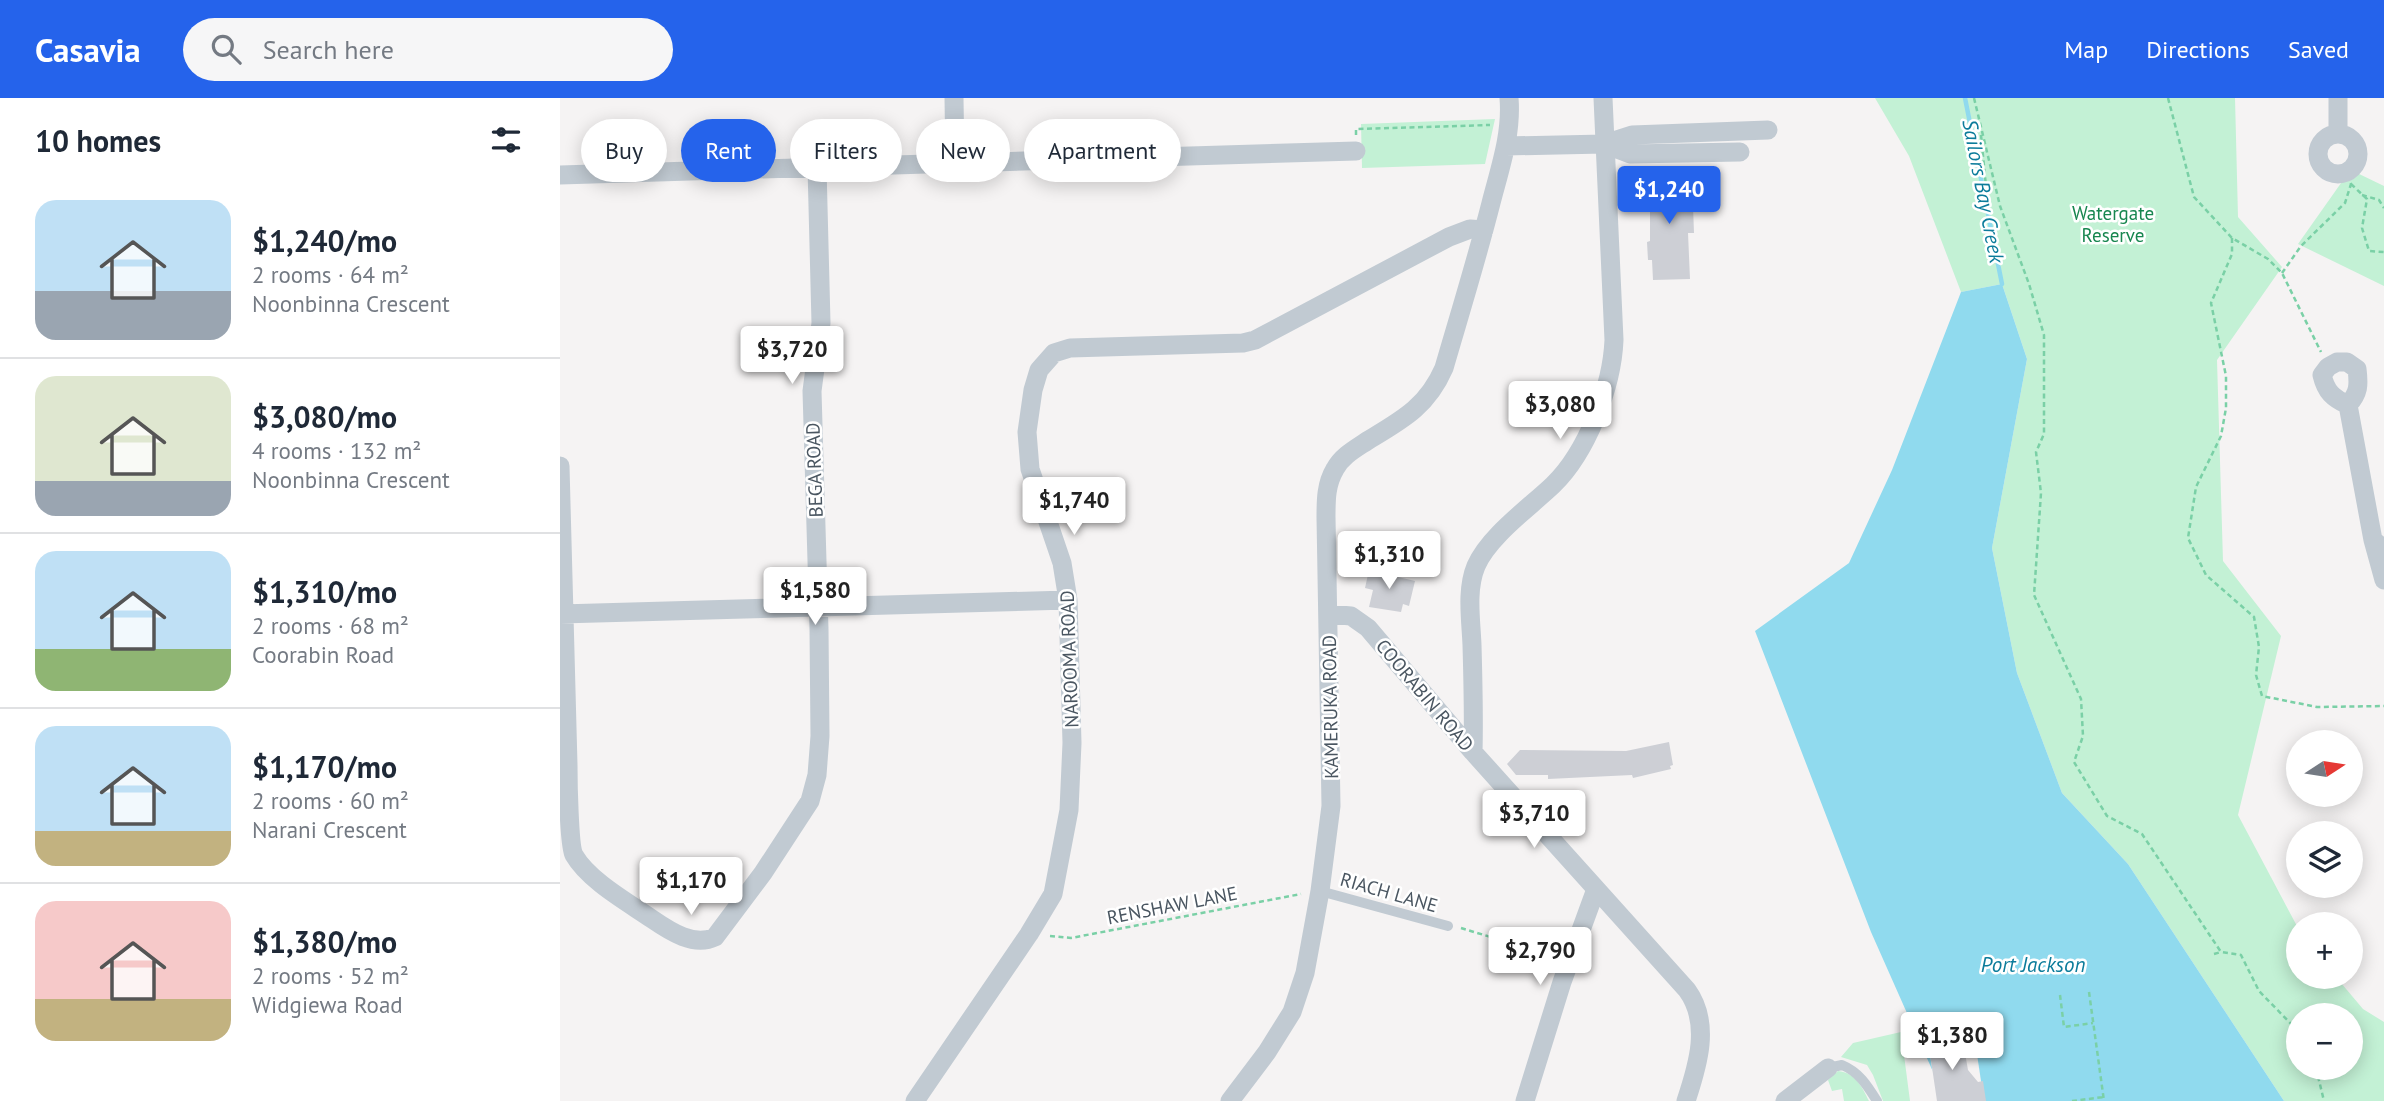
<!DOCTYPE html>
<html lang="en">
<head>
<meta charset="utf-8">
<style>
	:root { --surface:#fff; --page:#f6f6f7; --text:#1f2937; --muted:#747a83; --line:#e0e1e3; --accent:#2563eb }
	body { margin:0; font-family:"PT Sans",sans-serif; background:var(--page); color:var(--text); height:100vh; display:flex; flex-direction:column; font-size:26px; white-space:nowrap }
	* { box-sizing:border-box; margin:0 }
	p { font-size:23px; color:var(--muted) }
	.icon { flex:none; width:38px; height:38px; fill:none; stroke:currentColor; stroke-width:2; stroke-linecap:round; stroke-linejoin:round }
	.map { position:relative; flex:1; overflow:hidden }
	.details { display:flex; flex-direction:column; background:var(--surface); width:560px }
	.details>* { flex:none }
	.hud { position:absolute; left:21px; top:21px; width:665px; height:63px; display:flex; gap:14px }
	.needle { width:46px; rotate:78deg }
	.buttons { position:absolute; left:1726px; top:632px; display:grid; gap:14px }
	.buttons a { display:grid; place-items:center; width:77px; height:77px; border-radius:50%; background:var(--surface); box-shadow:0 4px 18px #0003; font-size:35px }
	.price { position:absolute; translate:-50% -60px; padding:0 16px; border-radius:7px; background:#fff; color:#222; font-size:23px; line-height:46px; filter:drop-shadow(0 2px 4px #0008) }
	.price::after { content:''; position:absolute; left:50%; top:42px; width:21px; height:16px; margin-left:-10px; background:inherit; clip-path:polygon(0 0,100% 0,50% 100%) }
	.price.selected { background:var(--accent); color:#fff }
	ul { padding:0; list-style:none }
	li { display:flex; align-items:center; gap:21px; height:175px; padding:0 35px }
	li+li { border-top:2px solid var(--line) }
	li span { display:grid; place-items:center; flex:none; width:196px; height:140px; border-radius:21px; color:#555 }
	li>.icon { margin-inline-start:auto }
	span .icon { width:84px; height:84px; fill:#fffc; stroke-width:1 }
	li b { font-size:30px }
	h2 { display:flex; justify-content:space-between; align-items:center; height:84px; padding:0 35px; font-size:30px }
	.chip { padding:0 24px; border-radius:32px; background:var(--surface); box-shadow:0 4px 18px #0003; font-size:24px; line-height:63px }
	.chip.selected { background:var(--accent); color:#fff }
	header { display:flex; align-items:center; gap:42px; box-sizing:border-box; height:98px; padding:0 35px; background:var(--accent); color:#fff }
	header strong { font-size:33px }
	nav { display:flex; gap:38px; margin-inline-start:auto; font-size:24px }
	.search { width:490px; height:63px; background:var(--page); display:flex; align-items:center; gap:18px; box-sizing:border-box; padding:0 24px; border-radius:38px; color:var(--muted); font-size:26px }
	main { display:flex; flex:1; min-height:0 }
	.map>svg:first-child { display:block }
	.green { fill:#c3f1d5; fill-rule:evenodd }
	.water { fill:#90daee }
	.pier { fill:#f5f3f3 }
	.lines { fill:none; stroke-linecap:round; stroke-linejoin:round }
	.stream { stroke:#90daee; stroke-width:4.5 }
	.building { fill:#cdcfd5 }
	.path { stroke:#7ad0a6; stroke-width:2.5; stroke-dasharray:5 3.5; stroke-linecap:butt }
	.service { stroke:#c1cad2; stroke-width:10 }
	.minor { stroke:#c1cad2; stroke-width:19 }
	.labels { text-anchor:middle; stroke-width:5; stroke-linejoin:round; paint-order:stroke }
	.park-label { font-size:19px; fill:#17864f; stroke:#fff }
	.street-label { font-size:19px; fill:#4a5661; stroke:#fff }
	.water-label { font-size:21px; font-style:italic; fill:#0c7c9b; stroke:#fff }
</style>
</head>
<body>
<header>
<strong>Casavia</strong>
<div class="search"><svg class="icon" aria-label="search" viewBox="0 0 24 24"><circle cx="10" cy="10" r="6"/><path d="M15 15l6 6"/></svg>Search here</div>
<nav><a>Map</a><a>Directions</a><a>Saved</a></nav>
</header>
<main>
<section class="details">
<h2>10 homes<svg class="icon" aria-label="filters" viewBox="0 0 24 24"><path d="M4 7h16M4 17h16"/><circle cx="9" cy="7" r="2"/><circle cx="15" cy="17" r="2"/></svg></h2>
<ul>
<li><span style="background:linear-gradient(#bfe0f5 65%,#9aa5b1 0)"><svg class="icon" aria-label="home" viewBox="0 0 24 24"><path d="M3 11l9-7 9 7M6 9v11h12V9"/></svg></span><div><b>$1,240/mo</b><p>2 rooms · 64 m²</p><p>Noonbinna Crescent</p></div></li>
<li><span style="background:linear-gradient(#dfe7d0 75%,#9aa5b1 0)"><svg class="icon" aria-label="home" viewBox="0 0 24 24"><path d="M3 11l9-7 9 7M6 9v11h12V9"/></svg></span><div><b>$3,080/mo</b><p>4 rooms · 132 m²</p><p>Noonbinna Crescent</p></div></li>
<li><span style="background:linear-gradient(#bfe0f5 70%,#8fb573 0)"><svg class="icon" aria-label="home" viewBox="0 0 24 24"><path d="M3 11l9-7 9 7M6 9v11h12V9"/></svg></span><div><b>$1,310/mo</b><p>2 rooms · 68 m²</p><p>Coorabin Road</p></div></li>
<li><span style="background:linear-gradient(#bfe0f5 75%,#c2b280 0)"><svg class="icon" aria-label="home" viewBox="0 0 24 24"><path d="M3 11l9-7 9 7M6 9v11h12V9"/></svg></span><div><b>$1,170/mo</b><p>2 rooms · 60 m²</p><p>Narani Crescent</p></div></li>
<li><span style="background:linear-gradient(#f6c9c9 70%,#c2b280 0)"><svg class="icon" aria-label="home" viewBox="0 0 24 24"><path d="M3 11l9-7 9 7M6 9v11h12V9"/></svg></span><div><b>$1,380/mo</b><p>2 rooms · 52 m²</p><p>Widgiewa Road</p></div></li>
</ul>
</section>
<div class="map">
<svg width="1824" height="1003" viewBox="0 0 1824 1003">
	<rect width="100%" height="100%" fill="#f5f3f3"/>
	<path class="green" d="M1315 0H1675L1678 119 1722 169 1657 262 1663 463 1721 538 1678 717 1738 830V878L1776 879 1803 911 1824 924V1003H1724L1568 766 1502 695 1457 575 1432 450 1467 261 1442 186 1401 194 1349 58ZM1738 917H1790V970H1738Z
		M935 21 925 66 802 70 801 26Z
		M1795 74 1824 88V188L1738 146 1786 78Z
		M1341 934 1350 1003H1323L1313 977 1307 967 1281 959 1293 945Z
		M1278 973C1296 975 1302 989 1309 1003H1284L1282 991 1272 993 1268 982Z"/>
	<path class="water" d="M1442 186 1467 261 1432 450 1457 575 1502 695 1568 766 1724 1003H1386L1311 834 1195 533 1289 465 1332 372 1401 194Z"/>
	<path class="pier" d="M1412 923 1424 1003H1382L1374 984 1366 929Z"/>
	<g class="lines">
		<path class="stream" d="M1405 0 1442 186"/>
	</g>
	<path class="building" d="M1123 70 1124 108H1133L1134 135H1128L1130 181 1093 182 1092 162H1088L1087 144 1090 143V71Z
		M809 472 855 483 849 508 843 506 841 514 809 509 813 492 805 490Z
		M1109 644 1113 667 1110 668 1111 671 1073 680 1072 677 988 681V677H956L947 666 960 652 1066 653Z
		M1381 927 1386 958 1405 955 1408 972 1418 984 1423 983 1426 1003H1377L1366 929Z"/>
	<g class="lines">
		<path class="path" d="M1414 0 1440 108 1469 186 1484 237V336L1476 354 1481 395 1474 497 1521 601 1523 638 1514 664 1547 718 1582 736 1661 854 1681 857 1699 893 1738 933
			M1608 0 1634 99 1672 140 1708 161 1722 175 1761 254
			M796 37V31L930 27
			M1421 37 1428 109
			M1791 86 1807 101 1802 130 1809 153 1824 154
			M1802 97 1819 102 1824 110
			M1672 140V156L1651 205 1666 278V310L1661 338 1636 389 1628 440 1646 477 1694 519 1699 549 1696 577 1702 598 1757 609 1824 608
			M1722 175 1741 148 1785 105 1791 86 1786 75
			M901 830 947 844 988 874
			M490 838 511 840 741 796
			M1654 856 1661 854
			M1529 894 1544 1003
			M1500 897 1504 929 1533 925
			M1756 970 1764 1003
			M1512 1003 1544 999"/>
		<path class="service" d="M760 793 888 828
			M1268 970 1282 967C1299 974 1307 987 1317 1003"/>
		<path class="minor" d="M394 0 395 65
			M1778 35V0
			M1758 56a20 20 0 1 1 40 0a20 20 0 1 1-40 0Z
			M1044 46 1070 56 1180 54
			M946 48 1044 46 1072 37 1208 32
			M0 77 796 53
			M1777 264H1787L1797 271C1799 287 1799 295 1788 307 1773 300 1766 294 1762 277L1768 269Z
			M1788 307 1813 442 1824 451
			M0 368C3 468 5 568 8 667 8 682 9 748 14 757 29 783 69 805 92 821 111 834 134 849 155 839L203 775 250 703 257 677 260 638 259 531 252 293 261 225 257 69
			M1813 442 1824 482
			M0 516 508 502
			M769 516 791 518 808 530 913 654 1127 892C1151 925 1138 967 1126 1003
			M913 654C914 618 913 583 912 547 911 522 906 492 916 468 929 438 970 409 993 387 1027 354 1052 289 1054 242L1043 0
			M355 1003 469 836 493 796 509 712 512 645 508 502 502 465 470 371 467 334 473 292 479 272 494 255 510 250 683 245 695 242 889 139 910 131 924 132
			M670 1003 707 954 732 914 745 875 760 793 771 708 766 419C766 402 766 386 775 371 782 358 795 351 807 343 842 322 867 309 884 270 900 215 917 160 931 105 940 70 952 36 949 0
			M965 1003 1002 884 1036 791
			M1225 1003 1268 970"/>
	</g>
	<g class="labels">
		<g class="park-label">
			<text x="1553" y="122">Watergate<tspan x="1553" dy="22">Reserve</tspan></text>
		</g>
		<g class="street-label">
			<text transform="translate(254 372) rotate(-92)" y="7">BEGA ROAD</text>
			<text transform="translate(509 561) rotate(-92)" y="7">NAROOMA ROAD</text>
			<text transform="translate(865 597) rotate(50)" y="7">COORABIN ROAD</text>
			<text transform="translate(770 609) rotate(-91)" y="7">KAMERUKA ROAD</text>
			<text transform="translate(829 794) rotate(16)" y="7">RIACH LANE</text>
			<text transform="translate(612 807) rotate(-11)" y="7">RENSHAW LANE</text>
		</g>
		<g class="water-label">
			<text transform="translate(1423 93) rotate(79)" y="7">Sailors Bay Creek</text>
			<text x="1473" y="874">Port Jackson</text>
		</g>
	</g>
</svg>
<div class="buttons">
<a><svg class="needle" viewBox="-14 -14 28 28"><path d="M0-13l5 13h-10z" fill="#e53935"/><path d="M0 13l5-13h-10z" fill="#747a83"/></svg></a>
<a><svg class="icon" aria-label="layers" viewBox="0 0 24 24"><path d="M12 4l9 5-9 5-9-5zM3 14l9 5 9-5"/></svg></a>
<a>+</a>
<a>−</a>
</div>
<b class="price selected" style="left:1109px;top:128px">$1,240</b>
<b class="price" style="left:232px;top:288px">$3,720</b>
<b class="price" style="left:1000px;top:343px">$3,080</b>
<b class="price" style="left:514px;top:439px">$1,740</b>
<b class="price" style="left:829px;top:493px">$1,310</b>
<b class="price" style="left:255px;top:529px">$1,580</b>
<b class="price" style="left:974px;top:752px">$3,710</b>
<b class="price" style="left:131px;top:819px">$1,170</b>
<b class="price" style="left:980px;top:889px">$2,790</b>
<b class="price" style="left:1392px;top:974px">$1,380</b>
<div class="hud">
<a class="chip">Buy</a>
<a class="chip selected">Rent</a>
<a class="chip">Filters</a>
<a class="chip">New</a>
<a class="chip">Apartment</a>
</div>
</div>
</main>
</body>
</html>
